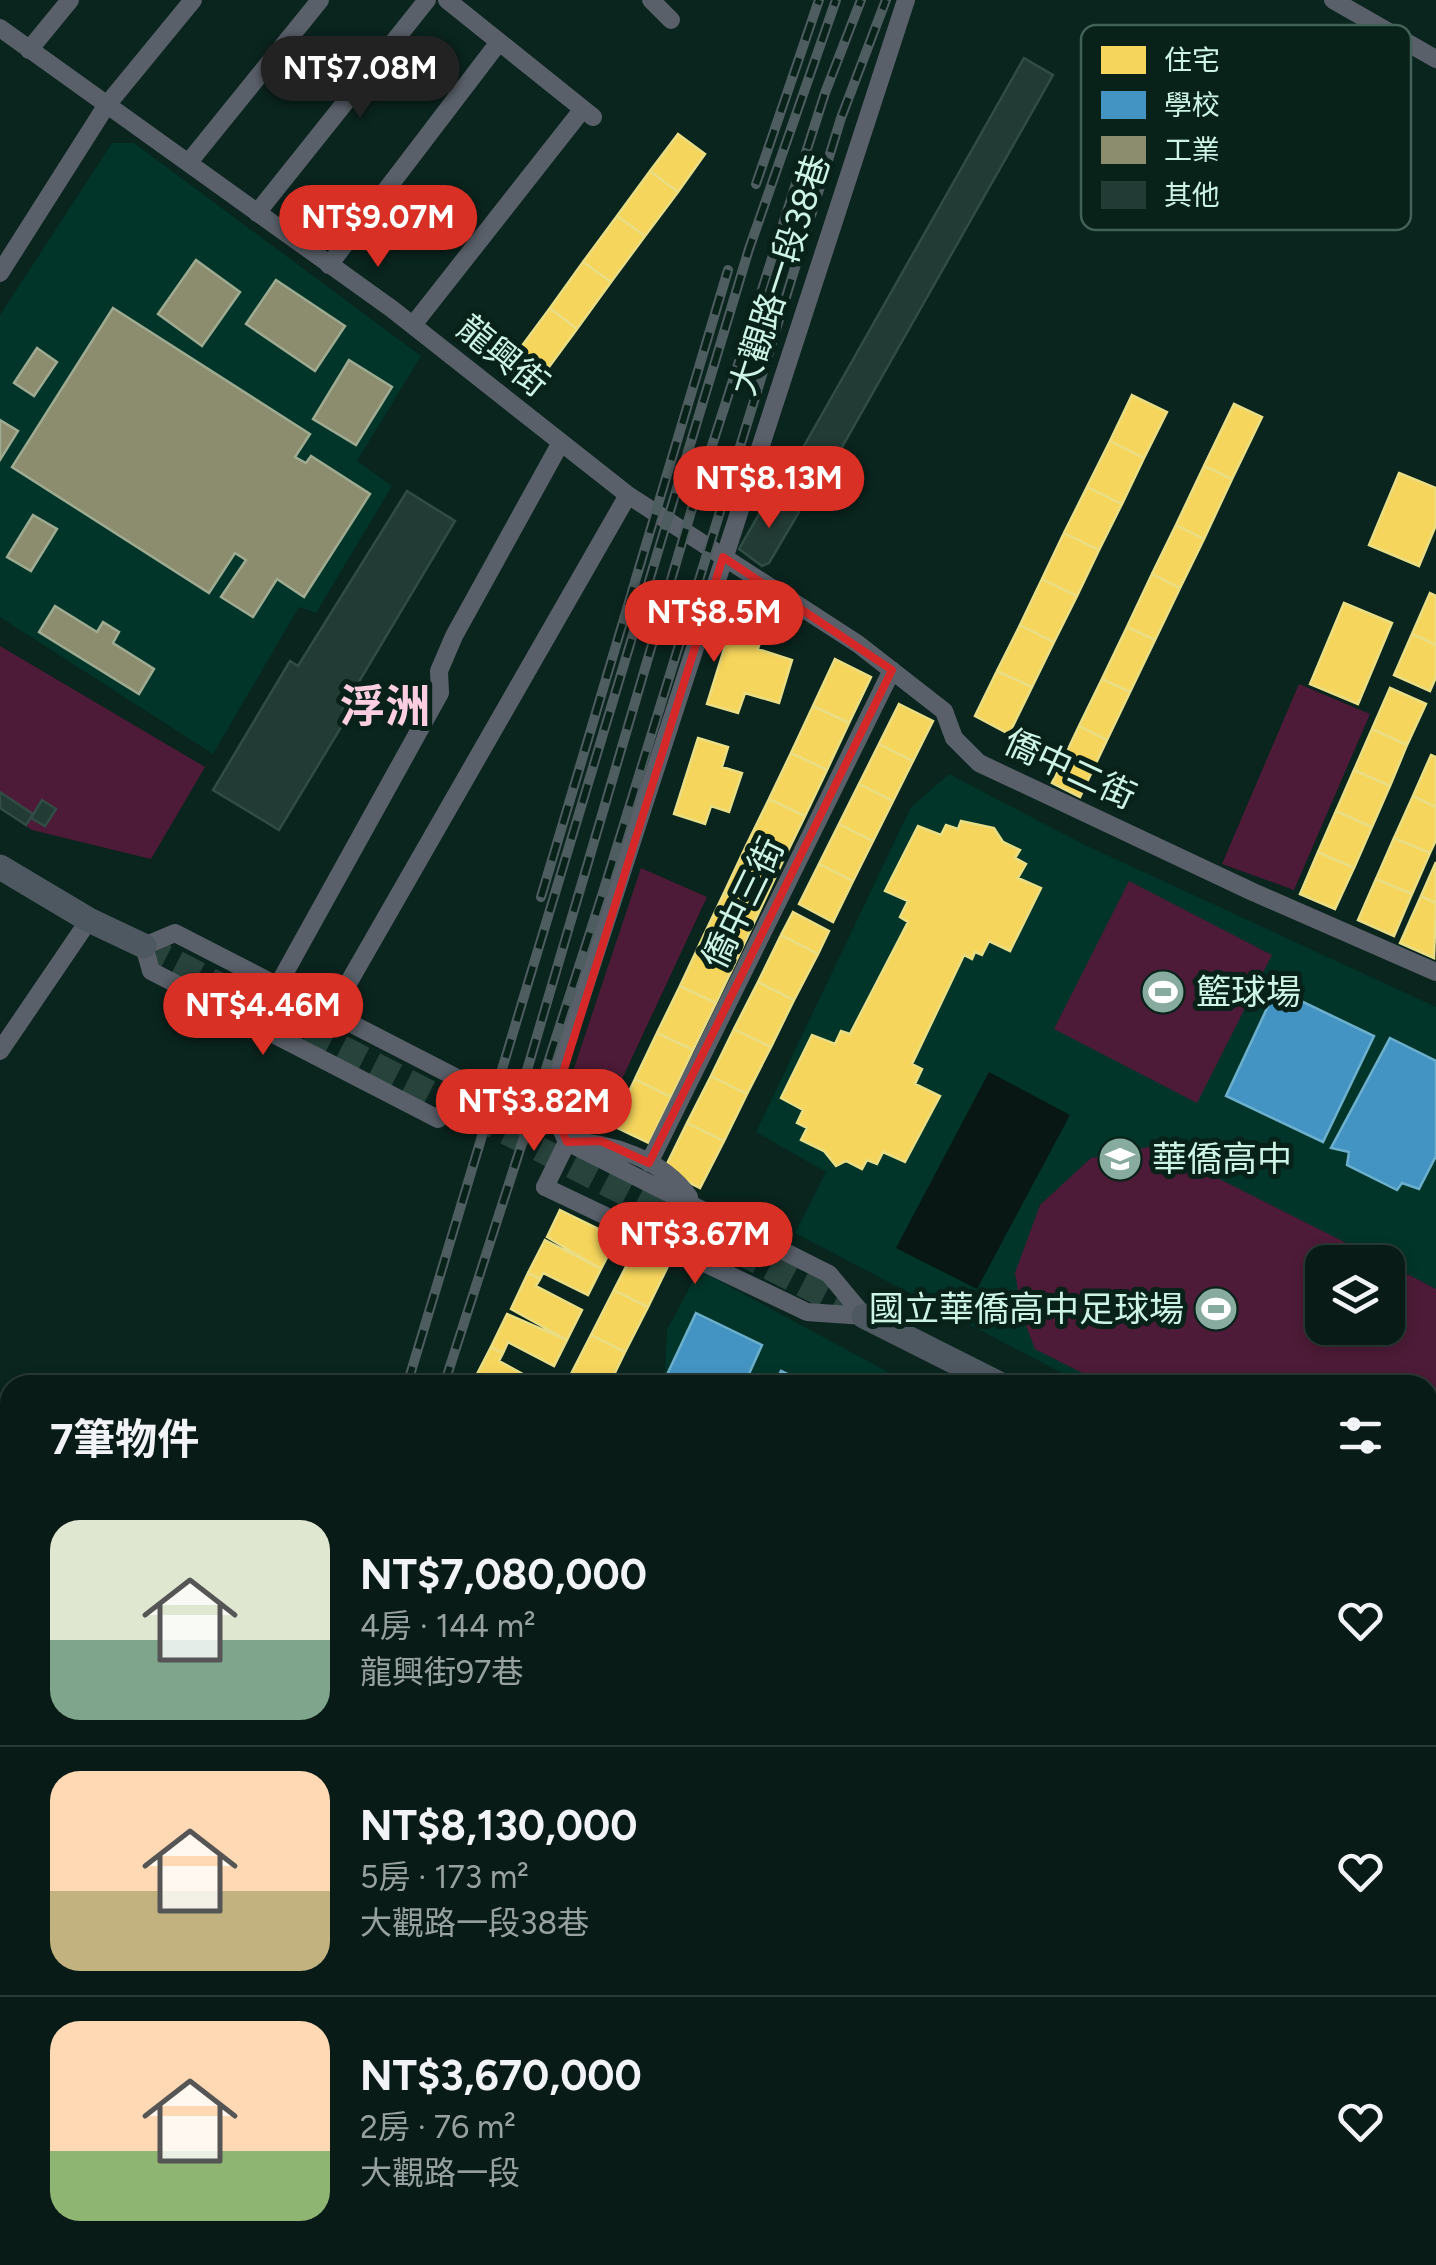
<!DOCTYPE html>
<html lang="zh-TW">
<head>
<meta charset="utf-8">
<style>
	:root { --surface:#081b16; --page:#11241f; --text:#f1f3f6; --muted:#98a1a1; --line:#293935; --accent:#d93025 }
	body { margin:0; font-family:Figtree,"Noto Sans TC",sans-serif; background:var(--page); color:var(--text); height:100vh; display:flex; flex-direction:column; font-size:38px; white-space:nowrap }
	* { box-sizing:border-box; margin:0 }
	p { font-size:32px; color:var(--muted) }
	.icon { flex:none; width:55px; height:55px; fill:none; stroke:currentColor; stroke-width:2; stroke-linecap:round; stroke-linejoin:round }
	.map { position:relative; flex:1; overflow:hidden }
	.panel { position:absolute; left:0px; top:1375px; width:1438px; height:890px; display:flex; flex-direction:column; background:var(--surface); border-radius:30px 30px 0 0; box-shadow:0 5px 15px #0003,0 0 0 2px var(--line) }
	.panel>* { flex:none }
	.fabs { position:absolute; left:1305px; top:1245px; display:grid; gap:20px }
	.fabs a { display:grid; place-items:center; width:100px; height:100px; border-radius:20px; background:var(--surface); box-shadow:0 5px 15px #0003,0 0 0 2px var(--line); font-size:50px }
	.price { position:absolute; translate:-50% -85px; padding:0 22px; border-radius:35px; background:var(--accent); color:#fff; font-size:32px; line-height:65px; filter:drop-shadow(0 2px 5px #0008) }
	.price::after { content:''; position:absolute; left:50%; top:60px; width:30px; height:22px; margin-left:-15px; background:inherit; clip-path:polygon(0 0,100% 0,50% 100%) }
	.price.active { background:#222; color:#fff }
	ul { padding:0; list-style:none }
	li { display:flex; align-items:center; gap:30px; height:250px; padding:0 50px }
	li+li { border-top:2px solid var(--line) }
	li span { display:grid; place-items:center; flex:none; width:280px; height:200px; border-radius:30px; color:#555 }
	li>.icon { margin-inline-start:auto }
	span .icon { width:120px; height:120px; fill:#fffc; stroke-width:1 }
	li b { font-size:42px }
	h2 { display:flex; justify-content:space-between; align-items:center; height:120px; padding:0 50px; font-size:42px }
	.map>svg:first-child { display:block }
	.built { fill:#013529; fill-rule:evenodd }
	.green { fill:#4d1b37 }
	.water { fill:#081713 }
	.homes { fill:#f6d55c; stroke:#e9de85; stroke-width:2.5 }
	.schools { fill:#4393c3; stroke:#6cb0cd; stroke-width:2.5 }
	.industry { fill:#8c8c6e; stroke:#9fab91; stroke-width:2.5 }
	.building { fill:#233b35; stroke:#304c44; stroke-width:2.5 }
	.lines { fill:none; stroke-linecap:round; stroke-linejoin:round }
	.secondary-tunnel { stroke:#27433c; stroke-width:25; stroke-dasharray:25 12; stroke-linecap:butt }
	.street { stroke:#5a606a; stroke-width:18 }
	.secondary { stroke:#4e5861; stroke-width:25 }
	.rail-casing { stroke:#4e5d5f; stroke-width:10 }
	.rail { stroke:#08221a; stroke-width:6; stroke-dasharray:19; stroke-linecap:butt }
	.street-bridge { stroke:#5a606a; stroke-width:18 }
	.marked { fill:none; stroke:#d62828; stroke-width:8; stroke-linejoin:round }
	.labels { text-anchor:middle; stroke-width:10; stroke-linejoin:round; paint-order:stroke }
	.street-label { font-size:35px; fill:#ccf3e4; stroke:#08221a }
	.poi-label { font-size:35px; fill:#ccf3e4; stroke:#08221a; text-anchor:start }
	.district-label { font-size:45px; font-weight:bold; fill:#fdcde1; stroke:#08221a }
	.key { fill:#08221a; stroke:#436157; stroke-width:2.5 }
	.key-label { font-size:28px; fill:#ccf3e4 }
</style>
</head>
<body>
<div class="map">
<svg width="1436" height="2265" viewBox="0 0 1436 2265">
	<rect width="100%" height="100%" fill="#0a241e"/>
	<path class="built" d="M112 143H134L421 356 357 461 392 486 316 613 299 607 213 754 0 617V315Z
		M949 774 1085 845 1436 1007V1557L1428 1552V1385H1085L795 1233 826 1172 756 1132 911 807ZM1322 1262H1388V1328H1322Z
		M699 1270 912 1385H664L667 1330Z
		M1428 1646 1436 1651V1776L1428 1794Z
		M677 2255H1212L1207 2265H675Z"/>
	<path class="green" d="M0 646 205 767 151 859 32 830 0 809Z
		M1299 684 1370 714 1294 890 1222 864Z
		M641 868 707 897 602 1122 569 1103 566 1092Z
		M1129 881 1272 955 1197 1103 1054 1029Z
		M1154 1146 1384 1262H1322V1328H1388V1264L1436 1289V1522L1428 1527V1385H1106L1035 1349 1022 1315 1015 1273 1040 1205 1091 1158Z"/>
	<path class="water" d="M989 1072 1070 1115 977 1289 896 1248Z"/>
	<path class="homes" d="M678 134 705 154 678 192 650 171Z
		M650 171 678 192 645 236 617 216Z
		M617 216 645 236 611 282 583 262Z
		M583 262 611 282 577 329 550 308Z
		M550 308 577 329 532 390 504 370Z
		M1132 395 1167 412 1144 458 1110 441Z
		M1234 404 1262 417 1232 479 1204 466Z
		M1110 441 1144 458 1122 504 1087 487Z
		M1204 466 1232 479 1204 539 1176 525Z
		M1399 473 1436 488V525L1419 566 1369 545Z
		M1087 487 1122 504 1099 550 1064 533Z
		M1176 525 1204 539 1180 588 1152 574Z
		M1064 533 1099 550 1077 596 1042 579Z
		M1152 574 1180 588 1155 640 1127 627Z
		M1042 579 1077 596 1054 642 1020 625Z
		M1430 593 1436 596V645L1412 634Z
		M1344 603 1392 623 1358 704 1310 684Z
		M734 617 765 626 758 649 792 660 779 703 745 693 738 713 707 704Z
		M1020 625 1054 642 1032 687 997 671Z
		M1127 627 1155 640 1130 692 1102 679Z
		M1412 634 1436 645V677L1430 691 1394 675Z
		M835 659 871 677 849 723 813 706Z
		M997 671 1032 687 1009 734 975 716Z
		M1102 679 1130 692 1107 740 1079 726Z
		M1390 688 1426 704 1407 745 1372 729Z
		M899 704 933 721 913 761 879 744Z
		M813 706 849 723 827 770 791 753Z
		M1079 726 1107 740 1080 797 1052 783Z
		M1372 729 1407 745 1390 786 1354 770Z
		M698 738 728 747 722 767 742 773 729 812 711 806 705 824 674 814Z
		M879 744 913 761 893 801 859 784Z
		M791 753 827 770 805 816 769 799Z
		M1431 755 1436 757V807L1413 796Z
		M1354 770 1390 786 1372 827 1336 811Z
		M859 784 893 801 873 841 839 824Z
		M1413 796 1436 807V840L1430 853 1394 838Z
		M769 799 805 816 782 863 746 846Z
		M1336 811 1372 827 1354 868 1318 852Z
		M961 821 994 828 1003 842 1020 850 1015 858 1026 864 1018 878 1041 888 1010 951 989 941 982 955 975 952 972 959 964 955 912 1064 922 1069 915 1084 940 1096 905 1162 883 1152 877 1164 867 1160 862 1169 846 1161 836 1166 824 1151 801 1140 807 1128 797 1123 803 1110 781 1098 812 1035 835 1044 841 1031 850 1034 908 922 900 917 908 901 885 891 918 826 941 835 946 825 958 829Z
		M839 824 873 841 853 881 819 864Z
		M1394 838 1430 853 1412 894 1376 879Z
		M746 846 782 863 760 910 724 893Z
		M1318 852 1354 868 1335 909 1300 894Z
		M1436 862V903L1421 896Z
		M819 864 853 881 833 922 799 904Z
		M1376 879 1412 894 1394 936 1358 920Z
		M724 893 760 910 738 957 702 939Z
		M1421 896 1436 903 1434 958 1400 943Z
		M793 912 829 931 818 954 781 935Z
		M781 935 818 954 794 1000 758 982Z
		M702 939 738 957 716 1003 680 986Z
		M758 982 794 1000 771 1047 734 1029Z
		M680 986 716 1003 693 1050 657 1033Z
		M734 1029 771 1047 747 1094 711 1076Z
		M657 1033 693 1050 671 1097 635 1079Z
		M711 1076 747 1094 724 1141 687 1123Z
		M635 1079 671 1097 649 1143 613 1126Z
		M687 1123 724 1141 700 1188 664 1170Z
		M560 1210 617 1238 601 1269 547 1237Z
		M545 1240 601 1269 588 1295 543 1273 540 1279 528 1273Z
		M637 1245 670 1262 648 1307 614 1290Z
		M528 1273 540 1279 536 1286 582 1310 567 1340 511 1309Z
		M614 1290 648 1307 625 1352 591 1335Z
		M507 1314 567 1340 554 1366 508 1342 503 1353 491 1347Z
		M591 1335 625 1352 609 1385H579L568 1380Z
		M491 1347 503 1353 499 1361 543 1385H489L475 1378Z
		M685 2255H751L748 2265H706Z
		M819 2255H887L905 2265H814Z
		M975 2255 995 2265H923L915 2255Z
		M1106 2255H1140L1144 2257 1141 2265H1101Z"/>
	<path class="schools" d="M1276 989 1374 1036 1323 1142 1226 1096Z
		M1390 1038 1436 1061V1156L1419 1189 1402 1183 1397 1190 1347 1165 1349 1152 1331 1148Z
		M696 1313 762 1345 744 1385H678L665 1379Z
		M781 1371 810 1385H774Z"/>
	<path class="industry" d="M196 260 240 292 202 346 158 314Z
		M276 280 345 326 315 371 246 324Z
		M113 308 310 434 295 457 306 463 311 456 370 494 304 597 277 579 253 617 221 597 246 560 235 553 209 593 12 467Z
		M37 348 57 362 34 396 14 383Z
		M349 360 392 387 356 445 313 419Z
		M0 420 18 431 0 460Z
		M33 515 57 529 31 571 7 557Z
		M55 606 97 632 103 622 119 632 113 643 154 669 139 694 39 632Z"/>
	<path class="building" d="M1024 58 1053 75 812 500 783 483Z
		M407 491 455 521 342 710 349 714 279 830 213 790 290 661 298 666Z
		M770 495 799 512 769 563 762 566 739 549Z
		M0 792 33 814 26 825 0 808Z
		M42 800 56 809 45 826 31 818Z
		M10 2141V2255H58L53 2265H0V2162Z"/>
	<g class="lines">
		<path class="secondary-tunnel" d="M144 946 864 1316"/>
		<path class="street" d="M447 0 593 117
			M651 0 671 20
			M1333 0 1436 59
			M0 28 392 309 628 495 858 644 944 711 954 738 979 763 1253 892 1436 972
			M29 50 70 0
			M189 162 320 0
			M257 213 427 0
			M329 265 499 42
			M0 273 106 106 193 0
			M413 325 582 110
			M277 987 440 693 439 671 454 636 560 444
			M330 1015 628 495
			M0 1051 89 920
			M438 1119 151 971 144 946 175 933 459 1079
			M567 1142C609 1141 664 1160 689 1197
			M649 1163 892 670
			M545 1187 807 1312 864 1316
			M864 1316 829 1274 567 1142 552 1108 551 1090 906 0
			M561 2255 610 2265"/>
		<path class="secondary" d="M0 867 89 920 144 946
			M864 1316 1001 1385
			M1428 1598 1436 1603"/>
		<defs>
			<path id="rail" d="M756 184 819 0
				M541 897 728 270
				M520 1094 693 505 825 93 861 0
				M407 1385 749 249 836 0
				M444 1385 605 886 841 118 886 0
				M130 2265 133 2255
				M155 2265 158 2255"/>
		</defs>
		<use href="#rail" class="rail-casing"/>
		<use href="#rail" class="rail"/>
		<path class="street-bridge" d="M545 1187 567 1142"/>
	</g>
	<path class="marked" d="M723 557 892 670 649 1163 601 1141 567 1142 552 1108Z"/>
	<defs>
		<symbol id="stadium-disc" viewBox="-11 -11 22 22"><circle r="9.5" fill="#88ab9f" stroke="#08221a"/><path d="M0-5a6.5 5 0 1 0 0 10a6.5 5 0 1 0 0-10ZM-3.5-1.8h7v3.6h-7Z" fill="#fff"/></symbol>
		<symbol id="school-disc" viewBox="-11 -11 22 22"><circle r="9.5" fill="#88ab9f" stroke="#08221a"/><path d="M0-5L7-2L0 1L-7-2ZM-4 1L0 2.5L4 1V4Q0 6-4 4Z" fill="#fff"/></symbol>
	</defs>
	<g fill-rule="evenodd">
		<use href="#stadium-disc" x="1138" y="967" width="50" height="50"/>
		<use href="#school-disc" x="1095" y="1134" width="50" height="50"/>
		<use href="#stadium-disc" x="1191" y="1284" width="50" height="50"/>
	</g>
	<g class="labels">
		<g class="street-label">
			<text transform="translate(780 275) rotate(-72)" y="12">大觀路一段38巷</text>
			<text transform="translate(503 356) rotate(39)" y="12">龍興街</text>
			<text transform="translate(1070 769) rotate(25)" y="12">僑中二街</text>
			<text transform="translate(743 903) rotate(-64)" y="12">僑中三街</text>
		</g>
		<g class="poi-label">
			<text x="1196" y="1004">籃球場</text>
			<text x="1152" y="1171">華僑高中</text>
			<text x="1184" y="1321" text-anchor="end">國立華僑高中足球場</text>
		</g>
		<g class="district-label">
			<text x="385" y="722">浮洲</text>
		</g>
	</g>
	<rect x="1081" y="25" width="330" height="205" rx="15" class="key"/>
	<rect x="1101" y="46" width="45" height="28" fill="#f6d55c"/>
	<rect x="1101" y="91" width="45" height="28" fill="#4393c3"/>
	<rect x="1101" y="136" width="45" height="28" fill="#8c8c6e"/>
	<rect x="1101" y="181" width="45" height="28" fill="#233b35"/>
	<g class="key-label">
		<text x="1164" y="70">住宅</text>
		<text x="1164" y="115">學校</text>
		<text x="1164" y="160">工業</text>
		<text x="1164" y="205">其他</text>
	</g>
</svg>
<div class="fabs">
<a><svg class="icon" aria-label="layers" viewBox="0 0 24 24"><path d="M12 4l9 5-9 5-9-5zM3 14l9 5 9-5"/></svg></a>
</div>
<b class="price active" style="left:360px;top:121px">NT$7.08M</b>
<b class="price" style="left:378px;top:270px">NT$9.07M</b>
<b class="price" style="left:769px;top:531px">NT$8.13M</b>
<b class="price" style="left:714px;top:665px">NT$8.5M</b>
<b class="price" style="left:263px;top:1058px">NT$4.46M</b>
<b class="price" style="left:534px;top:1154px">NT$3.82M</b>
<b class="price" style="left:695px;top:1287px">NT$3.67M</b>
<section class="panel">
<h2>7筆物件<svg class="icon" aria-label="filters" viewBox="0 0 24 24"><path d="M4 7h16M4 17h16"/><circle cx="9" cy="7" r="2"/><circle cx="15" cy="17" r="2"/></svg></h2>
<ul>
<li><span style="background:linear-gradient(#dfe7d0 60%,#7fa58c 0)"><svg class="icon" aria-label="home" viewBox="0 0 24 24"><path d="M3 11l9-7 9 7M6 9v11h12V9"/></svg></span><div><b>NT$7,080,000</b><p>4房 · 144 m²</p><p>龍興街97巷</p></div><svg class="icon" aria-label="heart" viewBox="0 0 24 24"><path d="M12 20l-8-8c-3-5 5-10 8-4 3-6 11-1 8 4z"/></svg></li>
<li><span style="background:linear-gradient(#ffd9b3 60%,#c2b280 0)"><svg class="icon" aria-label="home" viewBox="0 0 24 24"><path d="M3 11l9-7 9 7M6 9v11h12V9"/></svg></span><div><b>NT$8,130,000</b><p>5房 · 173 m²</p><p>大觀路一段38巷</p></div><svg class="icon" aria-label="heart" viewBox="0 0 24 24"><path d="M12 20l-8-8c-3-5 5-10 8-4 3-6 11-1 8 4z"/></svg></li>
<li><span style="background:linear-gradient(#ffd9b3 65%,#8fb573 0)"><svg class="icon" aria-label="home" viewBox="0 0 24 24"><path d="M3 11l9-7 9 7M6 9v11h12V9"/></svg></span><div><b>NT$3,670,000</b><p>2房 · 76 m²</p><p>大觀路一段</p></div><svg class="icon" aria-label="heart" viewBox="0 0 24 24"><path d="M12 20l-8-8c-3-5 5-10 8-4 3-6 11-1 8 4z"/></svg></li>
</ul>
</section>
</div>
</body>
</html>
